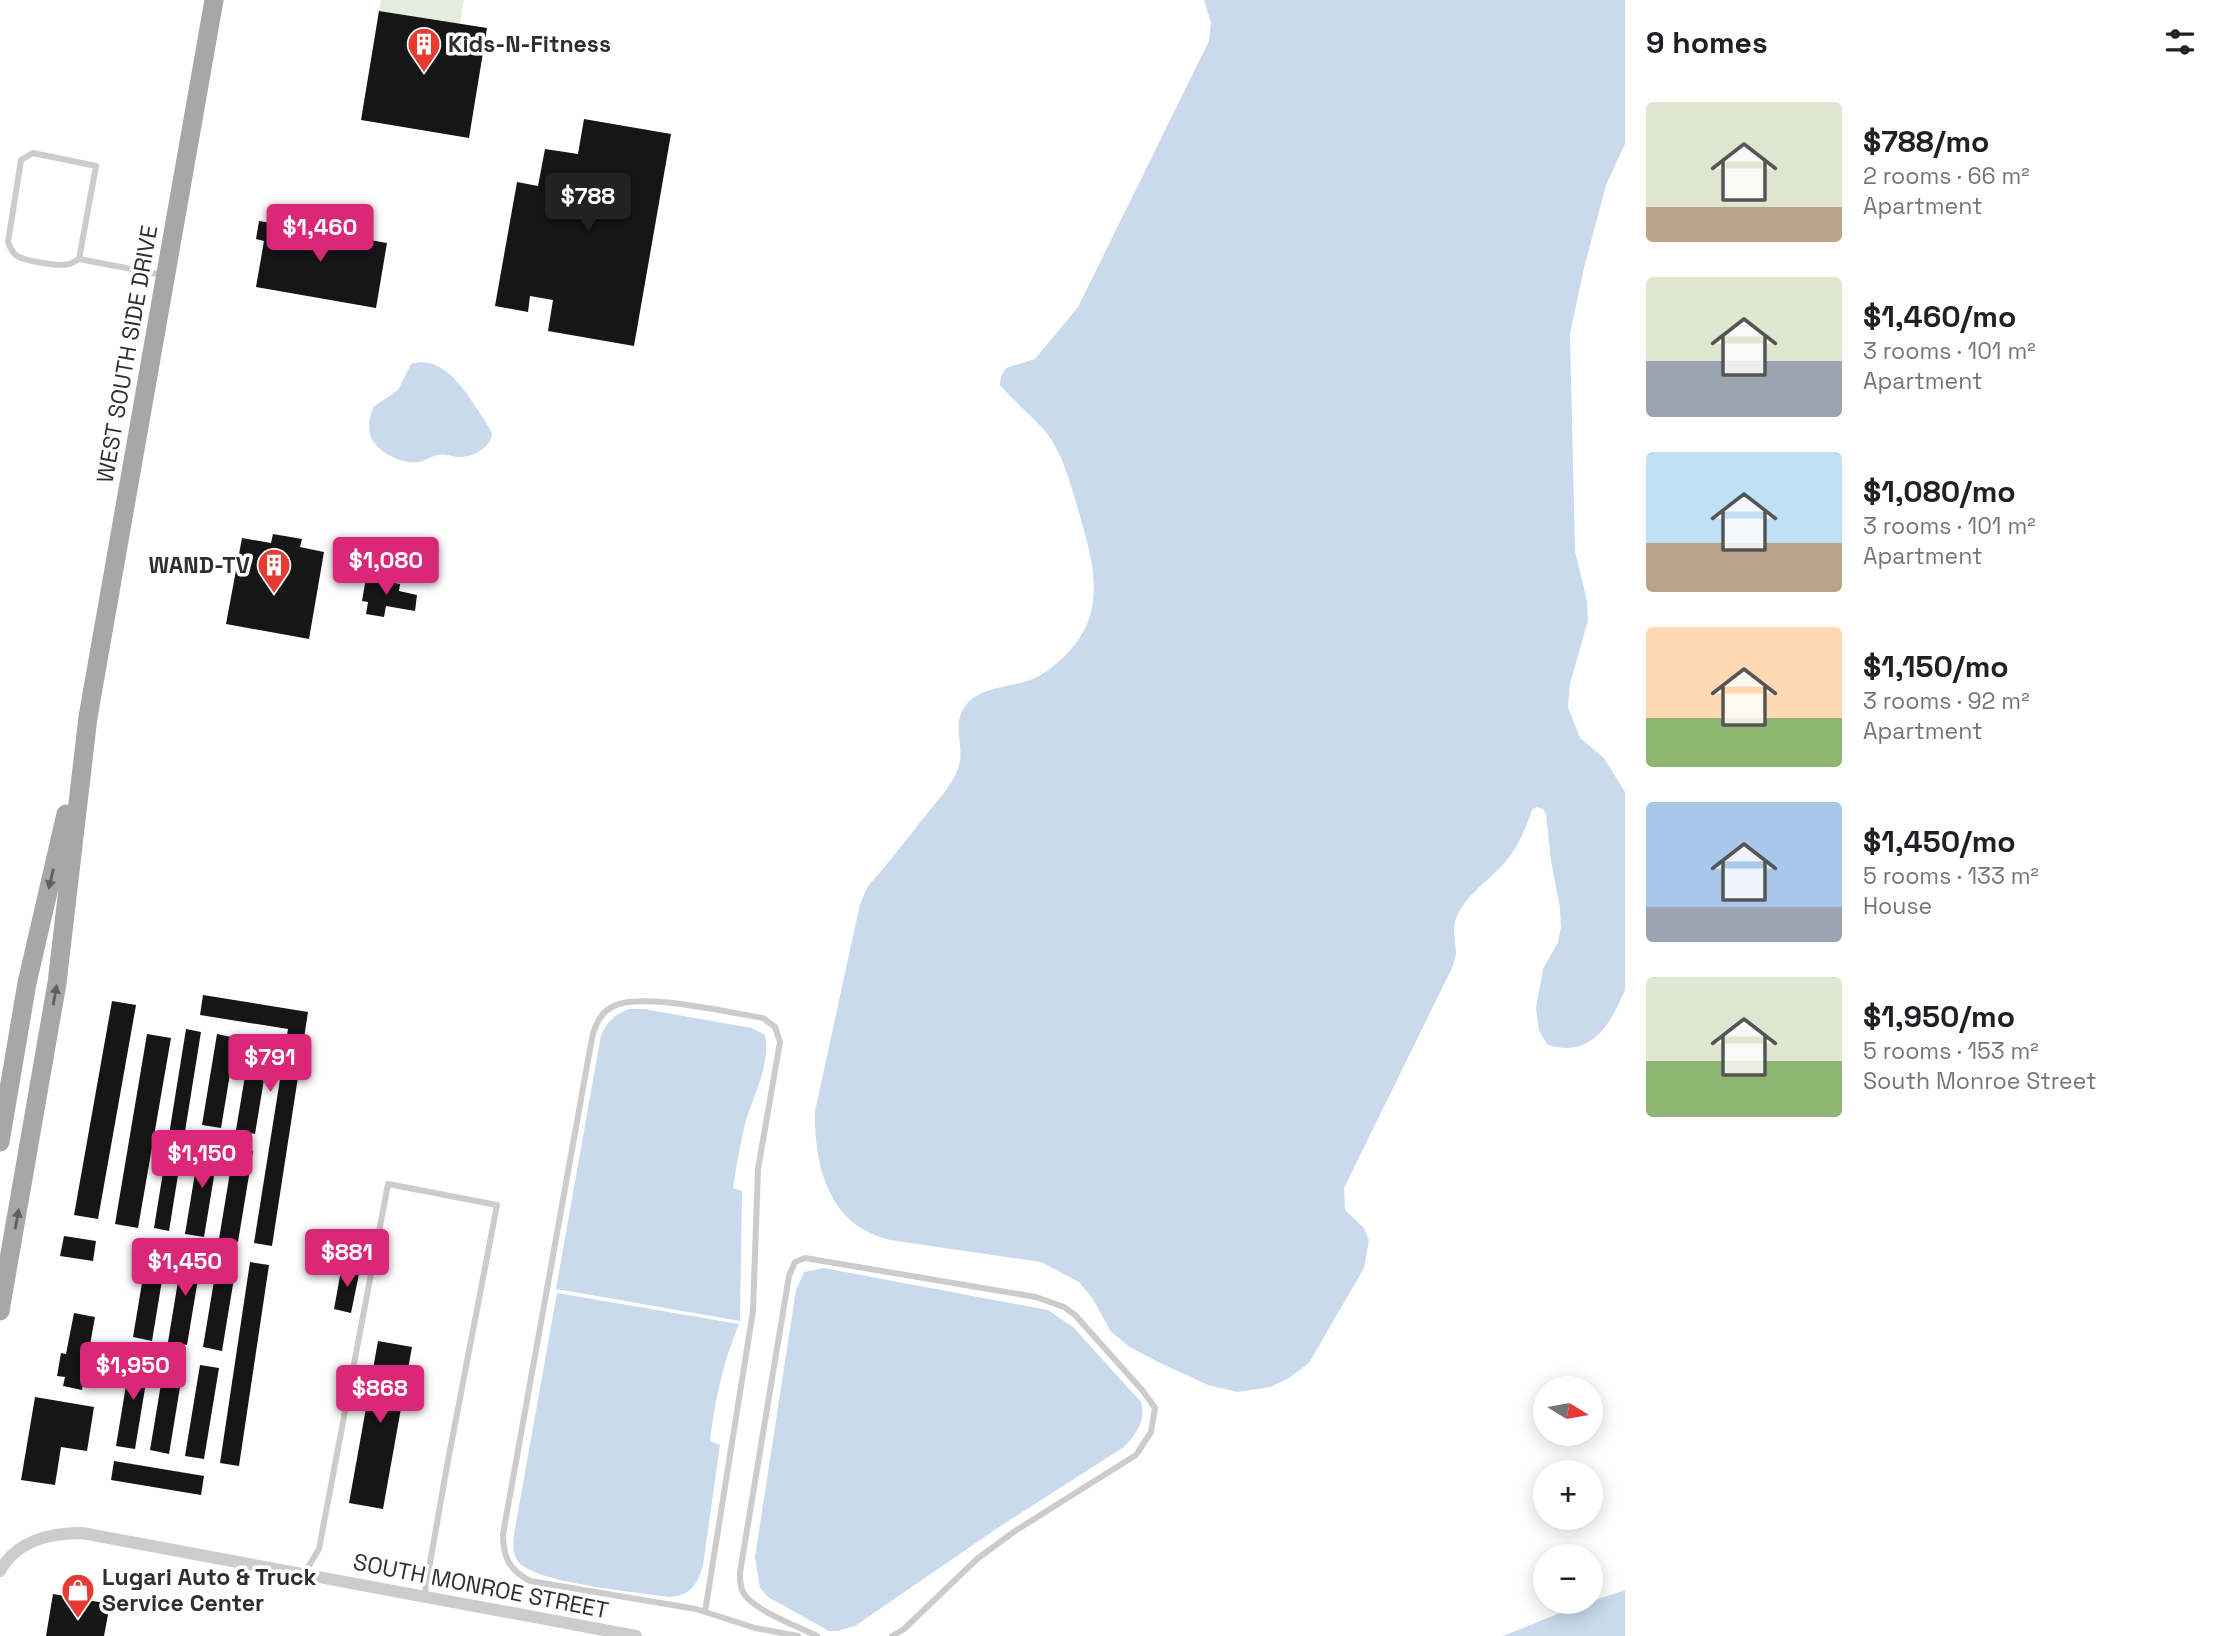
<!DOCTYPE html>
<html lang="en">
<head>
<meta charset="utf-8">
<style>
	:root { --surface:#fff; --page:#f6f6f6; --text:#202124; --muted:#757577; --accent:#db2777 }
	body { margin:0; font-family:"Space Grotesk",sans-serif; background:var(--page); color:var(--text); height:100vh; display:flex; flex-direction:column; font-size:26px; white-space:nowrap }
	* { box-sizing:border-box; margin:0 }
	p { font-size:23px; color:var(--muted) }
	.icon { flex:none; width:38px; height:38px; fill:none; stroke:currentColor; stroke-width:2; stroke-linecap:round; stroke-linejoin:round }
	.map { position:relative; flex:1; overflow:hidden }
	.side { display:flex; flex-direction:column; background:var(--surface); width:595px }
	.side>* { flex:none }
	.needle { width:46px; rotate:101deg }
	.tools { position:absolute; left:1533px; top:1376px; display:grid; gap:14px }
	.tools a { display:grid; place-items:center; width:70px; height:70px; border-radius:50%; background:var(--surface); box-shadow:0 4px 18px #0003; font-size:35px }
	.price { position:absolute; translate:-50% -60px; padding:0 16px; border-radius:7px; background:var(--accent); color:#fff; font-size:23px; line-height:46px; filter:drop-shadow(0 2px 4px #0008) }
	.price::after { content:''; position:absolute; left:50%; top:42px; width:21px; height:16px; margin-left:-10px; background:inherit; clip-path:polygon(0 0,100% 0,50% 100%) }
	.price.selected { background:#222; color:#fff }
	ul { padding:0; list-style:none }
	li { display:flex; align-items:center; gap:21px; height:175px; padding:0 21px }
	li span { display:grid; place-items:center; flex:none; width:196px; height:140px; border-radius:7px; color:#555 }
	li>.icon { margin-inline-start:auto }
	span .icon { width:84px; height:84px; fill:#fffc; stroke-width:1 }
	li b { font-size:30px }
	h2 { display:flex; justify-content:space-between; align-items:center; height:84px; padding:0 21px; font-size:30px }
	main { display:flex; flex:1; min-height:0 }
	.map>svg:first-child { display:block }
	.green { fill:#e3ecdd }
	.water { fill:#c9daec }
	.building { fill:#161616 }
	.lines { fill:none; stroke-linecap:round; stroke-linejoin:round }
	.lane { stroke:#ccc; stroke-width:6 }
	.street { stroke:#ccc; stroke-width:12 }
	.primary { stroke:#a7a7a7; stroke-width:19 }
	.oneway { fill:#5f5f5f }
	.labels { text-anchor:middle; stroke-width:7; stroke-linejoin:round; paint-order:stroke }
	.poi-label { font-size:23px; font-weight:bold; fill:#2f2f2f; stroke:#fff; text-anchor:start }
	.street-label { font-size:23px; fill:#2f2f2f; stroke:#fff }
</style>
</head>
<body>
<main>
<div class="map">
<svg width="1625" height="1636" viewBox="0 0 1625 1636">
	<rect width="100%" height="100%" fill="#fff"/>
	<path class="green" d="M381 0H464L460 24 379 11Z"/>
	<path class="water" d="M1204 0H1625V144L1606 185 1584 268 1570 334 1575 551 1587 601 1588 620 1570 684 1568 707 1580 738 1604 758 1625 792V990C1610 1025 1592 1058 1548 1045L1539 1031 1536 1008 1543 969 1558 942 1561 927 1560 908 1551 861 1546 814 1543 809 1537 807 1532 810C1524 833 1518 848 1501 867 1485 883 1467 895 1457 916 1451 930 1456 940 1456 954 1455 959 1453 965 1451 970L1344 1188 1345 1210 1364 1228 1369 1240 1364 1268 1309 1363 1289 1378 1270 1387 1238 1392 1208 1385 1158 1362 1130 1347 1111 1332 1093 1299 1079 1282 1041 1262 890 1240C884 1238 876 1236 870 1233 824 1212 814 1155 815 1111L860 904 868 886C888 864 906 840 925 816 937 801 951 787 958 769 966 747 951 728 964 708 980 682 1020 690 1044 673 1108 628 1099 580 1079 513 1072 489 1065 461 1051 439 1037 419 1016 404 1000 385L1001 376 1006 368 1035 359 1078 307 1209 41 1211 23Z
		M420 362C441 362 455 378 467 394 471 400 492 430 492 434 491 448 472 457 460 457 452 457 446 453 438 455 431 456 425 461 418 462 402 465 374 451 370 434 368 425 370 416 373 407L398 390 411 364Z
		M629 1009H644L752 1028 765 1035C771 1064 753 1096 745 1124 740 1145 736 1167 733 1188L742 1191 740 1321 556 1289 601 1035C608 1021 614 1015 629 1009Z
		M824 1268 1048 1310 1073 1327 1141 1402C1146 1421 1137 1433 1124 1447L999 1527 855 1626 837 1631H829L768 1597 760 1588 755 1557 796 1290 804 1272Z
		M557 1293 739 1324C723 1362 715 1400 710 1441L720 1445 703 1565C697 1586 690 1596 668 1597 638 1592 533 1583 518 1561 512 1553 513 1544 514 1534Z
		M1625 1590V1636H1503L1575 1607Z"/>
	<path class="building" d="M379 11 487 28 469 138 361 120Z
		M584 119 671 134 634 346 548 331 553 300 530 296 528 312 495 306 517 182 538 186 545 149 578 154Z
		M259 221 387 243 376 308 256 287 264 241 256 239Z
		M273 534 302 539 300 547 324 552 309 639 226 624 242 538 271 543Z
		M366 578 400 584 399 591 417 595 415 611 386 606 384 617 366 614 368 602 362 601Z
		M203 995 308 1012 272 1246 254 1243 288 1029 200 1015Z
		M112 1001 136 1005 98 1219 74 1215Z
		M186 1029 201 1032 169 1231 154 1228Z
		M147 1034 171 1038 138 1228 115 1224Z
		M217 1034 236 1038 221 1128 202 1125Z
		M251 1040 270 1043 255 1134 236 1130Z
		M200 1143 219 1146 204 1237 185 1234Z
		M234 1148 253 1151 238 1242 219 1239Z
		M64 1236 96 1241 93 1261 60 1256Z
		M148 1247 167 1250 152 1341 133 1337Z
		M183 1251 202 1255 187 1345 168 1342Z
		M218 1257 237 1260 222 1351 203 1347Z
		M250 1262 269 1265 239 1466 220 1463Z
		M342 1265 360 1269 351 1313 334 1309Z
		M74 1313 95 1317 82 1390 63 1386 65 1377 57 1376 61 1353 66 1354Z
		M378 1341 412 1347 383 1509 349 1503Z
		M131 1355 150 1358 135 1449 116 1446Z
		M165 1360 184 1363 169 1454 150 1450Z
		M200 1365 219 1368 204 1459 185 1456Z
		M35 1397 94 1407 87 1451 61 1447 55 1485 21 1480Z
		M114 1461 204 1476 201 1495 111 1480Z
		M53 1594 110 1604 104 1636H46Z"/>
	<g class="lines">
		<path class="lane" d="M79 259C75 261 72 264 69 264 60 267 25 261 17 256 12 253 10 247 8 242L21 160 33 153 96 166 79 259 163 275
			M304 1574 319 1549 388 1184 497 1205 447 1466 424 1597
			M705 1612 753 1311 758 1169 780 1042 775 1027 763 1018C730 1013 639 991 612 1007 600 1013 595 1025 592 1038L503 1534C503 1557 509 1570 530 1581L696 1609 755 1628 798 1636
			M817 1636C797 1626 757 1612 744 1594 740 1587 740 1580 740 1572L789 1276 795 1262 805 1258 1036 1297 1064 1307 1075 1315 1143 1391 1155 1408 1151 1432 1136 1455 1015 1531 977 1559 904 1629 892 1636"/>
		<path class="street" d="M0 1571C17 1540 50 1533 82 1533L636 1636"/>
		<path class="primary" d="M0 1142 27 983 66 814
			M0 1311 57 983 88 717 214 0"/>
	</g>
	<defs><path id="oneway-solid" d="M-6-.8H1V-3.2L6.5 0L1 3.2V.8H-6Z" transform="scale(1.75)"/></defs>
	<g class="oneway">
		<use href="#oneway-solid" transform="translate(51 879) rotate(103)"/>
		<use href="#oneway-solid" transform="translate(55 995) rotate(-80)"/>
		<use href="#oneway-solid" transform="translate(17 1219) rotate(-80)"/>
	</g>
	<defs>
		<symbol id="building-pin" viewBox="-11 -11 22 30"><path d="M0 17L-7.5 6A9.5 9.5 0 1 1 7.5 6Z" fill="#e53b32" stroke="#fff"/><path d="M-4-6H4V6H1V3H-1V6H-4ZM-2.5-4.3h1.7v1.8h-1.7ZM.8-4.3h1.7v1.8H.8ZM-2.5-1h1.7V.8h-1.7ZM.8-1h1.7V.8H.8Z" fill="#fff"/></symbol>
		<symbol id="shop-pin" viewBox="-11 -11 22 30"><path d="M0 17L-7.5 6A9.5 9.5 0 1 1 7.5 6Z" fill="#e53b32" stroke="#fff"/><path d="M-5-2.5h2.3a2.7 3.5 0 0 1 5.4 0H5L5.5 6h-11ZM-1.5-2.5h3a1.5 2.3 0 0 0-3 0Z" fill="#fff"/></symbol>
	</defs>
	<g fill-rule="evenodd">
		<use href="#building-pin" x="405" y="25" width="38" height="52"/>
		<use href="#building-pin" x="255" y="546" width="38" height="52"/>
		<use href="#shop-pin" x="59" y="1571" width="38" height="52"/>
	</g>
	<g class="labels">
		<g class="poi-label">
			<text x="448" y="52">Kids-N-Fitness</text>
			<text x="250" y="573" text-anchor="end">WAND-TV</text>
			<text x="102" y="1585">Lugari Auto &amp; Truck<tspan x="102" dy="26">Service Center</tspan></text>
		</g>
		<g class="street-label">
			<text transform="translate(127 354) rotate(-80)" y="8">WEST SOUTH SIDE DRIVE</text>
			<text transform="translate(481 1586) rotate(11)" y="8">SOUTH MONROE STREET</text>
		</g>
	</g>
</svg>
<div class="tools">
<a><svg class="needle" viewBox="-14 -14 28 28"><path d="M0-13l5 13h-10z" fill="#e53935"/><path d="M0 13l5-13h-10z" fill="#757577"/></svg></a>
<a>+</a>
<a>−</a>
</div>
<b class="price selected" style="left:588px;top:233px">$788</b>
<b class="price" style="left:320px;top:264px">$1,460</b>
<b class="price" style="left:386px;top:597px">$1,080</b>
<b class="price" style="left:270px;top:1094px">$791</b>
<b class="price" style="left:202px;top:1190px">$1,150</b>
<b class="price" style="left:347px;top:1289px">$881</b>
<b class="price" style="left:185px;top:1298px">$1,450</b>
<b class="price" style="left:133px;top:1402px">$1,950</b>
<b class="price" style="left:380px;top:1425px">$868</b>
</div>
<section class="side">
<h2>9 homes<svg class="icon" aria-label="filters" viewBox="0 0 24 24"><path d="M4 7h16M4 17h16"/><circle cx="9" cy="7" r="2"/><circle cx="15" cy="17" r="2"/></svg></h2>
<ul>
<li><span style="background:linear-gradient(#dfe7d0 75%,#b9a48a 0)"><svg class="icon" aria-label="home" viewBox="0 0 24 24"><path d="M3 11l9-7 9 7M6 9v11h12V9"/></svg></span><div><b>$788/mo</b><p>2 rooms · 66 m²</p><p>Apartment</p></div></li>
<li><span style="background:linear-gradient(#dfe7d0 60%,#9aa5b1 0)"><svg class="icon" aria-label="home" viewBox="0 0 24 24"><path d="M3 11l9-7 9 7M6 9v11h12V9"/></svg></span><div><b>$1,460/mo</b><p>3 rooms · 101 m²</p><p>Apartment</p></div></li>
<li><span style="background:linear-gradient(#bfe0f5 65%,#b9a48a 0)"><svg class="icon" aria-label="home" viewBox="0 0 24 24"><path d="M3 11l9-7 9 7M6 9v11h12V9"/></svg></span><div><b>$1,080/mo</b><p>3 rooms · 101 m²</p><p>Apartment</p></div></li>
<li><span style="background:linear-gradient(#ffd9b3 65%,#8fb573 0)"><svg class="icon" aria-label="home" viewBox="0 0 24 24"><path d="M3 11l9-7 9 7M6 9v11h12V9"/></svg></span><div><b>$1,150/mo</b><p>3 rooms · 92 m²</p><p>Apartment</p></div></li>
<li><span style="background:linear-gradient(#a9c7e8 75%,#9aa5b1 0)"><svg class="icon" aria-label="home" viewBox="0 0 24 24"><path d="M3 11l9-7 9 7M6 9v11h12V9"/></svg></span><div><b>$1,450/mo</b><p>5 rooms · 133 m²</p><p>House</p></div></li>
<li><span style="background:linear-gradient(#dfe7d0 60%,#8fb573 0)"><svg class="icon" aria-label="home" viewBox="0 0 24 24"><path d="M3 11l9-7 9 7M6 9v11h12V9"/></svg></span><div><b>$1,950/mo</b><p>5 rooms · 153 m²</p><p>South Monroe Street</p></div></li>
</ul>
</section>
</main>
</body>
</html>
